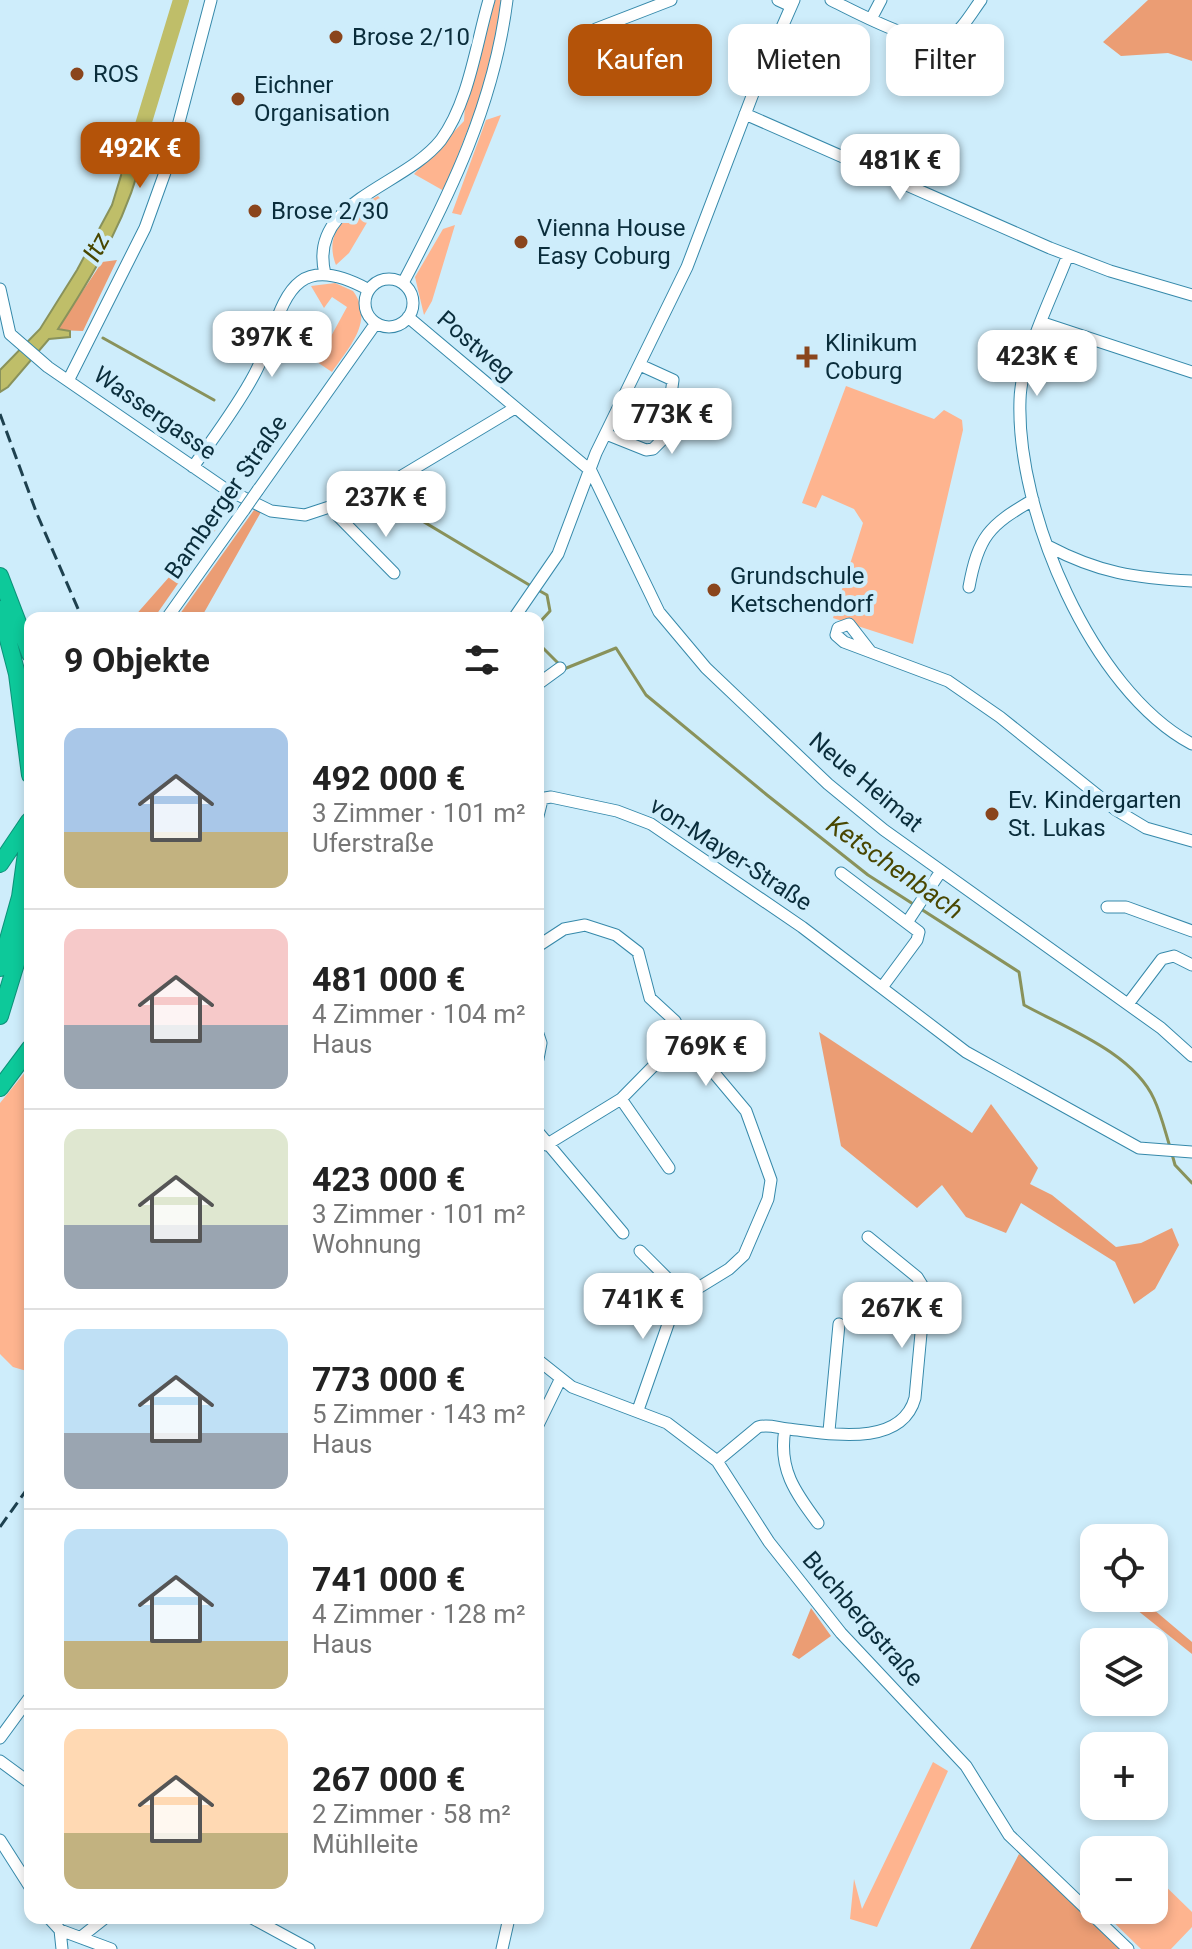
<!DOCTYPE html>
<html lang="de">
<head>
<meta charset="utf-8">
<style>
	:root { --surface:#fff; --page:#f6f6f6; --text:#222; --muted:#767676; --line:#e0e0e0; --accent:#b45309 }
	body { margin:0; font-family:Roboto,sans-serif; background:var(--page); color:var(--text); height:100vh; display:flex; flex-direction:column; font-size:30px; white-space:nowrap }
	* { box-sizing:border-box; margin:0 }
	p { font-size:26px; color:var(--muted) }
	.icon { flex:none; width:44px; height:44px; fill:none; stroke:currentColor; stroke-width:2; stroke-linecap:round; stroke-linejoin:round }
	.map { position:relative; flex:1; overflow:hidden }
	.panel { position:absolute; left:24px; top:612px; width:520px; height:1312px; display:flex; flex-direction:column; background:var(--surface); border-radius:16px; box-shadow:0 4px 12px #0003 }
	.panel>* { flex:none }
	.guide { position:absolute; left:568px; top:24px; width:504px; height:72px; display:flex; gap:16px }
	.controls { position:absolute; left:1080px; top:1524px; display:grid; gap:16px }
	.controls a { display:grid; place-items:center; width:88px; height:88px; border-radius:16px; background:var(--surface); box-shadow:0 4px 12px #0003; font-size:40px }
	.price { position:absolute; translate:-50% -68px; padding:0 18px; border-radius:16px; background:#fff; color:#222; font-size:26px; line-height:52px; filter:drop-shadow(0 2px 4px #0008) }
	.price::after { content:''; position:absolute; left:50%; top:48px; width:24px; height:18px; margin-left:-12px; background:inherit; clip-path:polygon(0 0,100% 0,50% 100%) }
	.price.on { background:var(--accent); color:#fff }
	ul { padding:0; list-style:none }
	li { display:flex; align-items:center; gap:24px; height:200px; padding:0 40px }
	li+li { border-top:2px solid var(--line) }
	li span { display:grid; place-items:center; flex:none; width:224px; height:160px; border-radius:16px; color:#555 }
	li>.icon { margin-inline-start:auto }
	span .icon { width:96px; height:96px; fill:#fffc; stroke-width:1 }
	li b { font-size:34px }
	h2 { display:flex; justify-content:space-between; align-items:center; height:96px; padding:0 40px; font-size:34px }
	.tag { padding:0 28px; border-radius:16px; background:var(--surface); box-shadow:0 4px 12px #0003; font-size:28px; line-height:72px }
	.tag.on { background:var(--accent); color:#fff }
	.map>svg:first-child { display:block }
	.green { fill:#feb48f }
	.forest { fill:#eb9d74 }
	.water { fill:#bfbe69; stroke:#89925b; stroke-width:2 }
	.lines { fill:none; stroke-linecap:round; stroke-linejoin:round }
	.stream { stroke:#89925b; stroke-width:3 }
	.river { stroke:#bfbe69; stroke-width:16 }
	.minor-casing { stroke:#3689aa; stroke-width:13 }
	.highway-casing { stroke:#0c9279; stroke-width:18 }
	.minor { stroke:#fff; stroke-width:11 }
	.highway { stroke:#0dc99a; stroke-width:16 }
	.rail { stroke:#1e414f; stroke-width:3; stroke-dasharray:12 6; stroke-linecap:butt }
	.minor-bridge-casing { stroke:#3689aa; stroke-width:13; stroke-linecap:butt }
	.minor-bridge { stroke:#fff; stroke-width:11 }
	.poi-dot { fill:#8a451c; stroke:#ceedfb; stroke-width:3 }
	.labels { text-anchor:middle; stroke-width:8; stroke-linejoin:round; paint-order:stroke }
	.poi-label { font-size:24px; fill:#0a2d3b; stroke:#ceedfb; text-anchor:start }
	.street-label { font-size:24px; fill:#0a2d3b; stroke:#ceedfb }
	.water-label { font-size:26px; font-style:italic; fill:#494701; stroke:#ceedfb }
</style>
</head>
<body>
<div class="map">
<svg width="1192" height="1949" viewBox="0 0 1192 1949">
	<rect width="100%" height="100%" fill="#ceedfb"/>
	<path class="green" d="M495 0H502L487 80 444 191 414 174 464 121 465 105Z
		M501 115 461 215 452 213 486 120Z
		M378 196 385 204 380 212 375 209 349 253 336 265C322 230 351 211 378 196Z
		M455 225 432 301 424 315 415 277 443 229Z
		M335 283 353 291C375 321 349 347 332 372L317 362 347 307 332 297 324 308 311 286Z
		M846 386 934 419 944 410 962 420 963 430 913 644 833 618 863 523 854 509 822 495 816 508 802 503Z
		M30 1066V1372L13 1367 0 1354V1103Z
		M933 1762 948 1771 877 1927 850 1919 854 1879 862 1909Z
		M1154 1875 1192 1912V1927L1171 1949H1141L1101 1910H1154Z"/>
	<path class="forest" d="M1148 0H1192V61L1168 53 1121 56 1103 42Z
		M117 260 83 331 57 330 102 262Z
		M229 495 235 502 154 618H133L170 576Z
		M254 510 261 512 201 618H177Z
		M819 1032 972 1133 991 1104 1038 1168 1030 1184 1052 1195 1116 1247 1141 1243 1172 1228 1179 1245 1155 1289 1134 1304 1115 1262 1021 1203 1006 1233 966 1217 942 1185 917 1208 841 1146Z
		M1122 1598H1140L1192 1642V1654Z
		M811 1608 831 1636 799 1659 792 1655Z
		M1019 1854 1061 1881 1126 1949H970Z"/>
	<path class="water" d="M145 145C130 215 96 270 58 329L70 331V337L49 339 8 387 0 392V370L40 329 77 270 112 205 127 156Z"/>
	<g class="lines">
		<path class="stream" d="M103 338 214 400
			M394 504 531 586
			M538 624 550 611 547 595 538 590
			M538 643 564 669 616 648 646 695 767 795 868 875 1019 972 1024 1005C1066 1028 1133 1053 1154 1099 1161 1114 1165 1131 1170 1147
			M1172 1154 1175 1165 1192 1183"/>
		<path class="river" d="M129 171 181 0"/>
		<defs>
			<path id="minor" d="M778 0 791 6
				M831 0C854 11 924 50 948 38 962 31 972 12 981 0
				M871 19 881 0
				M599 44 596 29 671 0
				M745 114 1050 248 1110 271 1192 295
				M1068 255C1052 297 1021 357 1020 400 1016 511 1091 690 1192 744
				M325 274C307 201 404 187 441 140 469 102 476 44 489 0
				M365 303a24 24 0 1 1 48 0a24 24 0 1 1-48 0Z
				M403 283C451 192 494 104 507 0
				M0 289 10 334 48 367 224 488 271 511 305 515 375 492 515 408
				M408 317 591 471 659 612 706 668 828 784 884 830 1161 1028 1192 1056
				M1043 323 1192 372
				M69 379 145 228 168 164 211 0
				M606 434 646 450 653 449 665 437 673 380 640 365
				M193 467C214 437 237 407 254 375 284 320 280 241 369 290
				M258 490 376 323
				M335 507 338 516 394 573
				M1048 546C1099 573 1135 578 1192 581
				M969 587C978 537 989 525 1033 500
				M167 618 244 510
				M514 618 558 554 596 453 687 267 754 91 794 0
				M870 651 849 624 838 628 836 635 844 642 948 681 1000 717 1116 810 1146 828 1192 841
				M538 684 560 668
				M538 796 541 804 538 816
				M539 799 551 797 617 811 651 824 802 927 966 1052 1139 1148 1192 1152
				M841 873 919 932 917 940 883 986
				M1107 907H1126L1192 931
				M908 921 941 871
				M538 946 564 929 585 925 616 935 638 952 650 998 675 1021 683 1036 746 1111 771 1180 768 1199 744 1255 729 1269 685 1296 673 1310 638 1410
				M1128 1004 1162 959 1174 956 1192 965
				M538 1034 541 1043 538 1059
				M621 1099 669 1168
				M538 1132 623 1233
				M546 1145 621 1099 683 1036
				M640 1251 685 1296
				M538 1360 572 1387 667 1423 717 1461 769 1542 841 1633 966 1766 1009 1835 1128 1949
				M538 1425 560 1380
				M785 1429C778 1469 795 1492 818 1523
				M829 1431 839 1324
				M717 1461 758 1427C769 1424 777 1428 788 1429 827 1433 901 1449 915 1398L925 1290 917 1277 868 1237
				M0 1738 30 1697
				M0 1761 30 1783
				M0 1840 30 1887
				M49 1918 60 1930 62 1949
				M252 1918 309 1949
				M60 1930 111 1949
				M81 1937 105 1918
				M502 1949 509 1918"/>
			<path id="highway" d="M0 576 30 654
				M0 609 17 674 30 775
				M0 864 29 821
				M0 968 20 897 30 824
				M0 1016 30 918
				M0 1088 30 1048"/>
		</defs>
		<use href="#minor" class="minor-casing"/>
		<use href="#highway" class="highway-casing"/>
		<use href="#minor" class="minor"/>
		<use href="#highway" class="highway"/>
		<path class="rail" d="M0 414 37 514 82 618
			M0 1527 30 1485"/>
		<defs>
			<path id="minor-bridge" d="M244 510 258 490"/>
		</defs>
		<use href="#minor-bridge" class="minor-bridge-casing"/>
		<use href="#minor-bridge" class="minor-bridge"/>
	</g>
	<g class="poi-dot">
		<circle cx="336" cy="37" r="8"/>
		<circle cx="77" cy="74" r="8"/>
		<circle cx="238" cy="99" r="8"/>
		<circle cx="255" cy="211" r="8"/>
		<circle cx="521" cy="242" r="8"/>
		<path d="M803 345h8v8h8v8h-8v8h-8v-8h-8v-8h8z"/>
		<circle cx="714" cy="590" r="8"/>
		<circle cx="992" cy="814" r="8"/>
	</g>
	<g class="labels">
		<g class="poi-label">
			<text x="352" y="45">Brose 2/10</text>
			<text x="93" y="82">ROS</text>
			<text x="254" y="93">Eichner<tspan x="254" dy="28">Organisation</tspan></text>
			<text x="271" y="219">Brose 2/30</text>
			<text x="537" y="236">Vienna House<tspan x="537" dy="28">Easy Coburg</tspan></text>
			<text x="825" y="351">Klinikum<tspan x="825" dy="28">Coburg</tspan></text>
			<text x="730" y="584">Grundschule<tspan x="730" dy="28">Ketschendorf</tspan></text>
			<text x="1008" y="808">Ev. Kindergarten<tspan x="1008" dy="28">St. Lukas</tspan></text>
		</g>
		<g class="street-label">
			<text transform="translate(476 346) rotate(41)" y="8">Postweg</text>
			<text transform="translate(155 413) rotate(35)" y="8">Wassergasse</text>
			<text transform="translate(226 497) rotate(-55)" y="8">Bamberger Straße</text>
			<text transform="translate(866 782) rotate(40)" y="8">Neue Heimat</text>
			<text transform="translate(731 854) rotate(33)" y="8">von-Mayer-Straße</text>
			<text transform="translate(863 1619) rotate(49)" y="8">Buchbergstraße</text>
		</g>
		<g class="water-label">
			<text transform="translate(96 247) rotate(-62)" y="9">Itz</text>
			<text transform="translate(895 867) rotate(35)" y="9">Ketschenbach</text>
		</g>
	</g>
</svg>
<div class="controls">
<a><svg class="icon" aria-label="locate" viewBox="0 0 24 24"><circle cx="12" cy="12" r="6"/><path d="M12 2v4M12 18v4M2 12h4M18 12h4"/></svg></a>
<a><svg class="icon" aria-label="layers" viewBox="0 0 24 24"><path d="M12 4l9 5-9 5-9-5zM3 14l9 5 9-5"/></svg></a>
<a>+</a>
<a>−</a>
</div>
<b class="price on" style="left:140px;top:190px">492K €</b>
<b class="price" style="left:900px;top:202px">481K €</b>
<b class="price" style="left:272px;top:379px">397K €</b>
<b class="price" style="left:1037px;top:398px">423K €</b>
<b class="price" style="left:672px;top:456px">773K €</b>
<b class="price" style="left:386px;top:539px">237K €</b>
<b class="price" style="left:706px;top:1088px">769K €</b>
<b class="price" style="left:643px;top:1341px">741K €</b>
<b class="price" style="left:902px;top:1350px">267K €</b>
<div class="guide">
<a class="tag on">Kaufen</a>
<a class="tag">Mieten</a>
<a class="tag">Filter</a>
</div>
<section class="panel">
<h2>9 Objekte<svg class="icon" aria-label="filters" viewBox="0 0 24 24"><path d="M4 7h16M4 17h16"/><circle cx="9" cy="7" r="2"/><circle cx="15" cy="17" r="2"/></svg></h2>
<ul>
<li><span style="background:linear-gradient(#a9c7e8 65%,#c2b280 0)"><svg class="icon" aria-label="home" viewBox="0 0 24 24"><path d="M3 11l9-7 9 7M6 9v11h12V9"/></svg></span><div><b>492 000 €</b><p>3 Zimmer · 101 m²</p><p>Uferstraße</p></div></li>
<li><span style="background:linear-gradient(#f6c9c9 60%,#9aa5b1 0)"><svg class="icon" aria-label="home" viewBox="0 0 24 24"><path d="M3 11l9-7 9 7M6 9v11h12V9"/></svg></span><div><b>481 000 €</b><p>4 Zimmer · 104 m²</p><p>Haus</p></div></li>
<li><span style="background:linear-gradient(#dfe7d0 60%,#9aa5b1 0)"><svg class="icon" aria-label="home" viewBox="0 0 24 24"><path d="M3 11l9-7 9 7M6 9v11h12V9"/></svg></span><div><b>423 000 €</b><p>3 Zimmer · 101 m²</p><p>Wohnung</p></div></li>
<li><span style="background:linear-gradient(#bfe0f5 65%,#9aa5b1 0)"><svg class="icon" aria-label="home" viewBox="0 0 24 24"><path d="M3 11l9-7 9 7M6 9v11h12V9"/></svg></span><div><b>773 000 €</b><p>5 Zimmer · 143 m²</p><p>Haus</p></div></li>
<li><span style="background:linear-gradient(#bfe0f5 70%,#c2b280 0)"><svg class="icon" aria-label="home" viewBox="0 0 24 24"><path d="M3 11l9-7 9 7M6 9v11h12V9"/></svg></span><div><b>741 000 €</b><p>4 Zimmer · 128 m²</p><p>Haus</p></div></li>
<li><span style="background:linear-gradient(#ffd9b3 65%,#c2b280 0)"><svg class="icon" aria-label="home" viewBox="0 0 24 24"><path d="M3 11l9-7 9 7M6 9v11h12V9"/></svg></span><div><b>267 000 €</b><p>2 Zimmer · 58 m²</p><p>Mühlleite</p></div></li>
</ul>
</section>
</div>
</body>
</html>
